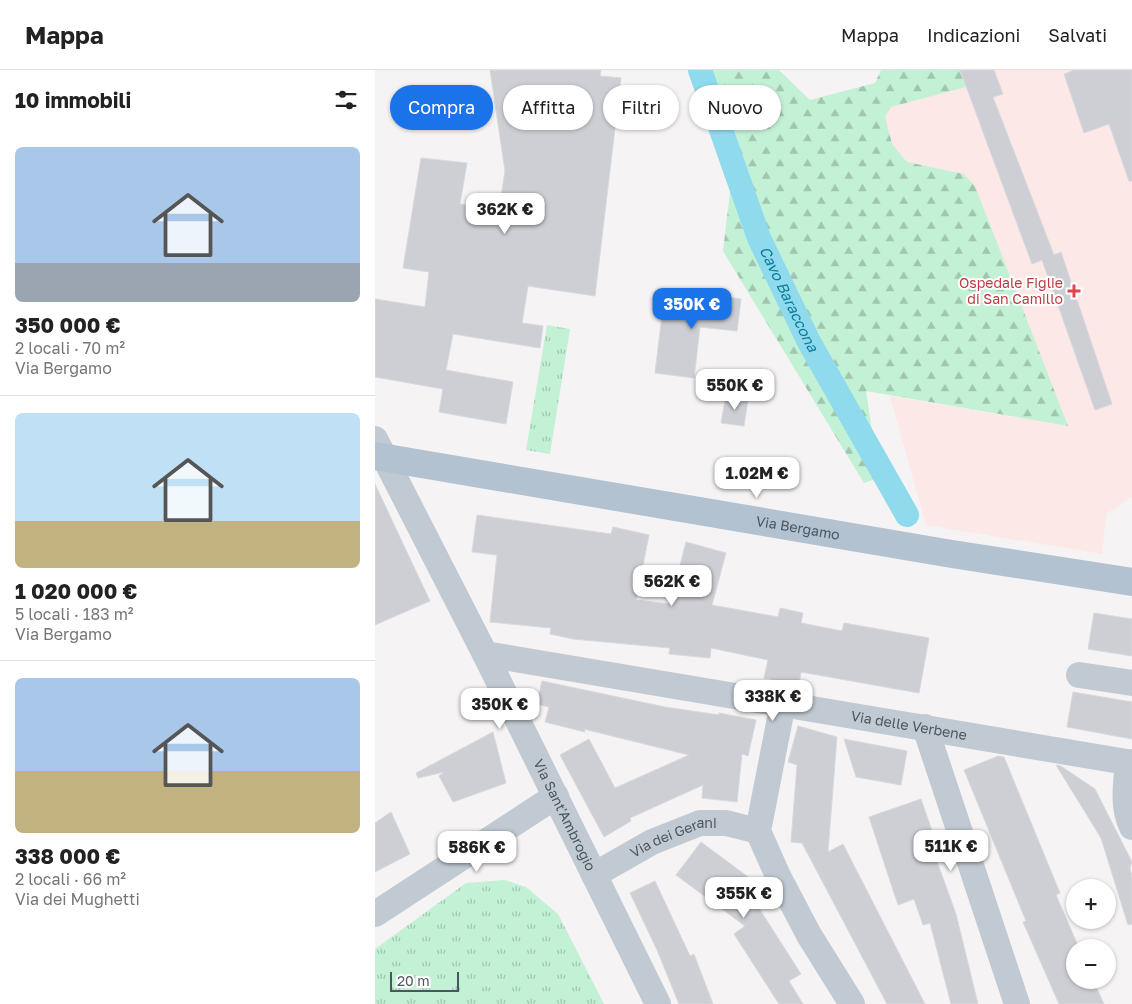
<!DOCTYPE html>
<html lang="it">
<head>
<meta charset="utf-8">
<style>
	:root { --surface:#fff; --page:#f2f2f2; --text:#222; --muted:#767676; --line:#e0e0e0; --accent:#1a73e8 }
	body { margin:0; font-family:"Golos Text",sans-serif; background:var(--page); color:var(--text); height:100vh; display:flex; flex-direction:column; font-size:19px; white-space:nowrap }
	* { box-sizing:border-box; margin:0 }
	p { font-size:16px; color:var(--muted) }
	.icon { flex:none; width:28px; height:28px; fill:none; stroke:currentColor; stroke-width:2; stroke-linecap:round; stroke-linejoin:round }
	.map { position:relative; flex:1; overflow:hidden }
	.drawer { display:flex; flex-direction:column; background:var(--surface); width:375px }
	.drawer>* { flex:none }
	.guide { position:absolute; left:15px; top:15px; width:475px; height:45px; display:flex; gap:10px }
	.tools { position:absolute; left:691px; top:809px; display:grid; gap:10px }
	.tools a { display:grid; place-items:center; width:50px; height:50px; border-radius:50%; background:var(--surface); box-shadow:0 1px 4px #0004; font-size:25px }
	.scale { position:absolute; left:15px; bottom:12px; width:69px; box-sizing:border-box; padding-left:5px; border:2px solid #4a5661; border-top:0; font-size:14px; line-height:18px; white-space:nowrap; color:#4a5661; -webkit-text-stroke:4px #fff; paint-order:stroke }
	.price { position:absolute; translate:-50% -42px; padding:0 11px; border-radius:10px; background:#fff; color:#222; font-size:16px; line-height:32px; filter:drop-shadow(0 1px 2px #0008) }
	.price::after { content:''; position:absolute; left:50%; top:30px; width:15px; height:11px; margin-left:-8px; background:inherit; clip-path:polygon(0 0,100% 0,50% 100%) }
	.price.selected { background:var(--accent); color:#fff }
	ul { padding:0; list-style:none }
	li { display:grid; align-content:center; gap:10px; height:265px; padding:0 15px }
	li+li { border-top:1px solid var(--line) }
	li span { display:grid; place-items:center; height:155px; border-radius:8px; color:#555 }
	li>.icon { margin-inline-start:auto }
	span .icon { width:90px; height:90px; fill:#fffc; stroke-width:1 }
	li b { font-size:21px }
	h2 { display:flex; justify-content:space-between; align-items:center; height:60px; padding:0 15px; font-size:21px }
	.chip { padding:0 18px; border-radius:22px; background:var(--surface); box-shadow:0 1px 4px #0004; font-size:18px; line-height:45px }
	.chip.selected { background:var(--accent); color:#fff }
	header { display:flex; align-items:center; gap:30px; box-sizing:border-box; height:70px; padding:0 25px; background:var(--surface); border-bottom:1px solid var(--line) }
	header strong { font-size:24px }
	nav { display:flex; gap:28px; margin-inline-start:auto; font-size:18px }
	main { display:flex; flex:1; min-height:0 }
	.map>svg:first-child { display:block }
	.medical { fill:#fce8e6 }
	.grass { fill:url(#grass-tufts) }
	.forest { fill:url(#forest-firs) }
	.lines { fill:none; stroke-linecap:round; stroke-linejoin:round }
	.canal { stroke:#90daee; stroke-width:24 }
	.building { fill:#cdcfd5; stroke:#d7d9de }
	.minor { stroke:#c1cad2; stroke-width:26 }
	.major { stroke:#b3c2d1; stroke-width:28 }
	.health-dot { fill:#e0444e; stroke:#fff; stroke-width:2 }
	.labels { text-anchor:middle; stroke-width:4; stroke-linejoin:round; paint-order:stroke }
	.health-label { font-size:14px; fill:#be3a42; stroke:#fff; text-anchor:end }
	.street-label { font-size:14px; fill:#4a5661; stroke:#fff }
	.water-label { font-size:15px; font-style:italic; fill:#0c7c9b; stroke:#fff }
</style>
</head>
<body>
<header>
<strong>Mappa</strong>
<nav><a>Mappa</a><a>Indicazioni</a><a>Salvati</a></nav>
</header>
<main>
<section class="drawer">
<h2>10 immobili<svg class="icon" aria-label="filters" viewBox="0 0 24 24"><path d="M4 7h16M4 17h16"/><circle cx="9" cy="7" r="2"/><circle cx="15" cy="17" r="2"/></svg></h2>
<ul>
<li><span style="background:linear-gradient(#a9c7e8 75%,#9aa5b1 0)"><svg class="icon" aria-label="home" viewBox="0 0 24 24"><path d="M3 11l9-7 9 7M6 9v11h12V9"/></svg></span><div><b>350 000 €</b><p>2 locali · 70 m²</p><p>Via Bergamo</p></div></li>
<li><span style="background:linear-gradient(#bfe0f5 70%,#c2b280 0)"><svg class="icon" aria-label="home" viewBox="0 0 24 24"><path d="M3 11l9-7 9 7M6 9v11h12V9"/></svg></span><div><b>1 020 000 €</b><p>5 locali · 183 m²</p><p>Via Bergamo</p></div></li>
<li><span style="background:linear-gradient(#a9c7e8 60%,#c2b280 0)"><svg class="icon" aria-label="home" viewBox="0 0 24 24"><path d="M3 11l9-7 9 7M6 9v11h12V9"/></svg></span><div><b>338 000 €</b><p>2 locali · 66 m²</p><p>Via dei Mughetti</p></div></li>
</ul>
</section>
<div class="map">
<svg width="757" height="934" viewBox="0 0 757 934">
	<defs>
		<pattern id="grass-tufts" width="24" height="20" patternUnits="userSpaceOnUse" patternTransform="scale(1.25)"><rect width="24" height="20" fill="#c3f1d5"/><path d="M3 7l-1-3M5 7V3M7 7l1-3M15 17l-1-3M17 17v-4M19 17l1-3" fill="none" stroke="#a0c6b0"/></pattern>
		<pattern id="forest-firs" width="22" height="20" patternUnits="userSpaceOnUse" patternTransform="scale(1.25)"><rect width="22" height="20" fill="#c3f1d5"/><path d="M5 1l3.5 6h-7zM16 11l3.5 6h-7z" fill="#a0c6b0"/></pattern>
	</defs>
	<rect width="100%" height="100%" fill="#f5f3f3"/>
	<path class="medical" d="M585 0H757V427L731 444 727 484 551 455 515 326 692 356 558 99 532 92 517 74 510 46 516 37 591 17Z"/>
	<path class="grass" d="M172 255 195 259 175 384 151 380Z
		M130 810 151 817 183 844 229 934H0V879L91 813Z"/>
	<path class="forest" d="M320 0H404L435 30 500 13 506 0H585L591 17 516 37 510 46 517 74 532 92 589 104 600 116 693 356 491 321 504 408 489 413 348 181 356 113Z"/>
	<g class="lines">
		<path class="canal" id="s1" d="M325 0 384 168 434 272 532 445"/>
	</g>
	<path class="building" d="M115 0H226L225 6 246 8 220 226 153 216 147 253 168 256 165 278 78 264 71 300 138 312 131 354 64 342 68 319 0 307V229L50 237 54 202 28 198 46 88 92 93 85 134 124 141 130 101Z
		M585 0H619L628 24 618 27 679 185 686 182 737 334 720 340 667 190 657 194Z
		M699 0H757V111H754L734 54 709 63 689 4Z
		M304 221 366 229 362 261 325 257 319 308 280 303 287 246 301 248Z
		M351 325 373 329 369 356 346 353Z
		M0 414 55 531 0 555Z
		M102 445 236 464 238 457 274 465 261 530 295 534 311 472 351 483 337 535 403 547 405 538 428 543 426 553 467 561 469 553 554 568 544 623 426 602 424 614 389 608 393 590 336 578 335 588 294 584 295 578 198 569 175 564 176 558 115 552 122 485 97 482Z
		M719 543 757 549V586L713 579Z
		M167 611 290 637 344 645V643L381 650 373 686 367 684 362 732 327 728 328 715 255 748 256 751 229 767 185 685 214 669 240 718 314 685 209 659 210 662 170 652 174 637 162 634Z
		M698 622 757 632V669L692 657Z
		M423 656 462 667 453 782 468 774 550 934H512L427 773 416 772 422 695 413 692Z
		M118 662 131 713 78 732 64 706 69 702 43 708 41 703Z
		M469 669 532 681 526 715 481 707Z
		M623 686 629 687 685 823 681 825 704 878H700V910H718L729 934H684L648 852 651 851 589 700Z
		M681 695 686 696 720 719 757 792 755 798 757 807V854L753 855 726 768Z
		M546 729 565 784 560 786 581 844 603 934H576L555 853 548 855 539 829 523 835 494 747Z
		M16 742 35 784 0 802V753Z
		M326 772 380 812 373 821 426 904 414 911 428 934H404L359 864 370 856 301 805Z
		M280 811 315 886 319 884 338 934H304L282 880 255 823Z"/>
	<g class="lines">
		<g class="minor">
			<path id="s2" d="M0 369 110 584 283 934"/>
			<path id="s3" d="M110 584 757 693"/>
			<path d="M704 605 757 613"/>
			<path d="M408 633 383 761 403 806 434 865 477 934"/>
			<path d="M550 657 642 934"/>
			<path d="M753 692C751 714 747 737 757 757"/>
			<path id="s4" d="M219 805 277 772 325 753H351L383 761"/>
			<path d="M0 844 181 726"/>
		</g>
		<path class="major" id="s5" d="M0 386 577 484 757 512"/>
	</g>
	<path class="health-dot" d="M696.5 213.5h5v5h5v5h-5v5h-5v-5h-5v-5h5z"/>
	<g class="labels">
		<g class="health-label">
			<text x="688" y="218">Ospedale Figlie<tspan x="688" dy="16">di San Camillo</tspan></text>
		</g>
		<g class="street-label">
			<text dy="5" stroke="none"><textPath href="#s5" startOffset="429">Via Bergamo</textPath></text>
			<text dy="5" stroke="none"><textPath href="#s3" startOffset="430">Via delle Verbene</textPath></text>
			<text dy="5" stroke="none"><textPath href="#s2" startOffset="421">Via Sant'Ambrogio</textPath></text>
			<text dy="5" stroke="none"><textPath href="#s4" startOffset="89">Via dei Gerani</textPath></text>
		</g>
		<g class="water-label">
			<text dy="5" stroke="none"><textPath href="#s1" startOffset="246">Cavo Baraccona</textPath></text>
		</g>
	</g>
</svg>
<div class="tools">
<a>+</a>
<a>−</a>
</div>
<div class="scale">20 m</div>
<b class="price" style="left:130px;top:165px">362K €</b>
<b class="price selected" style="left:317px;top:260px">350K €</b>
<b class="price" style="left:360px;top:341px">550K €</b>
<b class="price" style="left:382px;top:429px">1.02M €</b>
<b class="price" style="left:297px;top:537px">562K €</b>
<b class="price" style="left:398px;top:652px">338K €</b>
<b class="price" style="left:125px;top:660px">350K €</b>
<b class="price" style="left:576px;top:802px">511K €</b>
<b class="price" style="left:102px;top:803px">586K €</b>
<b class="price" style="left:369px;top:849px">355K €</b>
<div class="guide">
<a class="chip selected">Compra</a>
<a class="chip">Affitta</a>
<a class="chip">Filtri</a>
<a class="chip">Nuovo</a>
</div>
</div>
</main>
</body>
</html>
